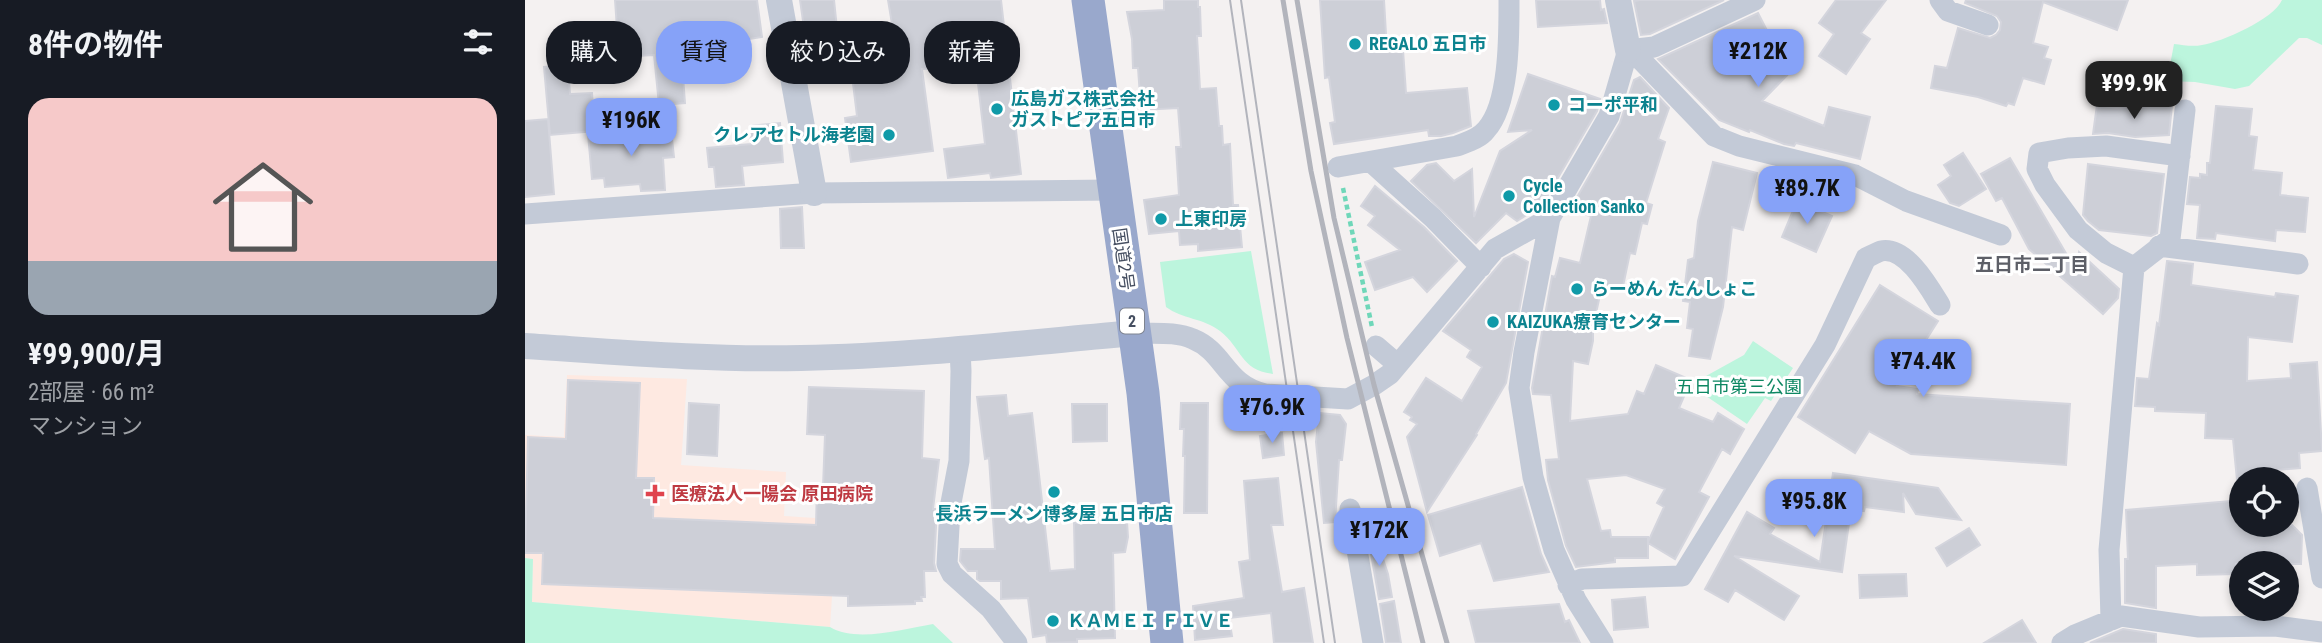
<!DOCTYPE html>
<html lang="ja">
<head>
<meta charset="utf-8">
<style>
	:root { --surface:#171b24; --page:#20242c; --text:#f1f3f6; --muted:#9ea1a6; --accent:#86a2f8 }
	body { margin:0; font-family:"Roboto Condensed","Noto Sans JP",sans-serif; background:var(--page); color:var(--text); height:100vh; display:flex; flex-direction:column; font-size:26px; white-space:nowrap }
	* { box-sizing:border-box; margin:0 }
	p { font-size:23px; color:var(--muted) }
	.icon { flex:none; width:38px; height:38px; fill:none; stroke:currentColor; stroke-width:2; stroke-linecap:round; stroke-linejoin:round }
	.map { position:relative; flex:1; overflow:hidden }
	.drawer { display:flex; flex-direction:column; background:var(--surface); width:525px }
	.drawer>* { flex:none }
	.banner { position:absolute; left:21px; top:21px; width:665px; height:63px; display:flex; gap:14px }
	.controls { position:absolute; left:1704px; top:467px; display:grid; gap:14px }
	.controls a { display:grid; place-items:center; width:70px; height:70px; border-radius:50%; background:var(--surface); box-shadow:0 4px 10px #0003; font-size:35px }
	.price { position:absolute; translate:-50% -60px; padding:0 16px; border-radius:14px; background:var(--accent); color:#111; font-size:23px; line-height:46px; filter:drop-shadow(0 2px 4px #0008) }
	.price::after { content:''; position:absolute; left:50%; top:42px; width:21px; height:16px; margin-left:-10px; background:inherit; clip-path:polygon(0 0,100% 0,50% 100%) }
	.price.current { background:#222; color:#fff }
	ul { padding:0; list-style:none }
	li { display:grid; align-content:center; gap:14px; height:371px; padding:0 28px }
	li span { display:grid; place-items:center; height:217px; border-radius:21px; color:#555 }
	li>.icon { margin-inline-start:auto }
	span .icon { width:126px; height:126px; fill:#fffc; stroke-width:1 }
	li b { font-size:30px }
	h2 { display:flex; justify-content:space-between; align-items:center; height:84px; padding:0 28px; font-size:30px }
	.tag { padding:0 24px; border-radius:28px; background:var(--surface); box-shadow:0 4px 10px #0003; font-size:24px; line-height:63px }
	.tag.current { background:var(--accent); color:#111 }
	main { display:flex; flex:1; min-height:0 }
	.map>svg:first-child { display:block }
	.medical { fill:#fee9e1 }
	.green { fill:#bcf5dd }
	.building { fill:#cdcfd7; stroke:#d4d5dd; stroke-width:2; fill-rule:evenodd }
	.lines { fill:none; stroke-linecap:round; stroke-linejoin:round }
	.path { stroke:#6fd7b9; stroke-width:4.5; stroke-dasharray:5 3.5; stroke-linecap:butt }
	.minor { stroke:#c3cad7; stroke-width:21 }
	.tertiary { stroke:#c3cad7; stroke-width:26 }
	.trunk { stroke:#99a8cc; stroke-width:33 }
	.tram { stroke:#b2b4bc; stroke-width:2 }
	.rail { stroke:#b2b4bc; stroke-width:5 }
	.culture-dot { fill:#0f9aa8; stroke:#fff; stroke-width:2.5 }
	.health-dot { fill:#e0444e; stroke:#fff; stroke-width:2.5 }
	.labels { text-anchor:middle; stroke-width:6; stroke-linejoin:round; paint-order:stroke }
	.shield { fill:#fff; stroke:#7e8490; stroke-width:2 }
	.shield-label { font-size:16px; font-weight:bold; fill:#464f61 }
	.culture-label { font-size:18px; font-weight:bold; fill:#0d838f; stroke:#fff; text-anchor:start }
	.street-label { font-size:18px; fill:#464f61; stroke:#fff }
	.park-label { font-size:18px; fill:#0d8762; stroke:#fff }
	.health-label { font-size:18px; font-weight:bold; fill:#be3a42; stroke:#fff; text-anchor:start }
	.neighbourhood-label { font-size:19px; font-weight:bold; fill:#5d5f67; stroke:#fff }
</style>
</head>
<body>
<main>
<section class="drawer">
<h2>8件の物件<svg class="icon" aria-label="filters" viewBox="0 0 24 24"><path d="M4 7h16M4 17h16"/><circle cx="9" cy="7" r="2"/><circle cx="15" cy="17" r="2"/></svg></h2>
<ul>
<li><span style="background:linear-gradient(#f6c9c9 75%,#9aa5b1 0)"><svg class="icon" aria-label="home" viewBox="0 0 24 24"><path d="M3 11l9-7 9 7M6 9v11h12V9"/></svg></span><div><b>¥99,900/月</b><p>2部屋 · 66 m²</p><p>マンション</p></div></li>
</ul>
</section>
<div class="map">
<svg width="1797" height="643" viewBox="0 0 1797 643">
	<rect width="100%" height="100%" fill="#f4f1f1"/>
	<path class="medical" d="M42 375 162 379 156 465 261 472 259 516 306 519 309 565 305 627 7 602 8 559 0 558V435L39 437Z"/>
	<path class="green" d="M1757 0H1797V45L1782 38H1774L1724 86 1710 89 1670 82 1642 81 1649 44C1658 45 1668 47 1677 45 1697 42 1749 19 1757 0Z
		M726 251 748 374C715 370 717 348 695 331 678 318 657 319 641 307L635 262Z
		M1228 341 1268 368 1246 401 1240 398 1222 424 1181 396 1187 387 1181 376 1219 355Z
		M0 558 8 559 7 602 305 627C331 643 378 629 408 624L428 643H0Z"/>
	<path class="building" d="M90 0H232L237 37 156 50 160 103 134 105 129 55 94 57Z
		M275 0H309L313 38 281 42Z
		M363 0H476L496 174 466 178 465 173 423 178 419 149 460 144 451 66 397 69 408 151 326 162 320 118 332 116 326 67 373 60Z
		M639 0H673V7H675L676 36H672L675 89 691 88 694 126H697L698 145 705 144 708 205H713L717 247 673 251V244L655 245 654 231 624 234 619 200 654 195 651 147H656L653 108 616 110 613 68H608L607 39 602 12 639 10Z
		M795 0H859L862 51 878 50 881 93 942 88 946 126 928 133 916 136H904L903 130 809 144 805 123 810 122 804 77 800 78Z
		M1011 0H1075L1076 10 1079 9 1082 23 1013 27Z
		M1115 0H1199L1125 34 1116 35 1109 1Z
		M1311 0H1361L1336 33 1345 39 1321 74 1294 56 1309 34 1294 23Z
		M1441 0H1603L1592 30 1518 2 1508 43 1523 47 1519 58 1526 60 1519 84 1498 78 1489 105 1483 103 1481 106 1453 97 1406 88 1410 66 1422 68 1433 28 1465 38 1471 35 1475 30 1476 22 1472 16 1440 3Z
		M1233 13 1252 50 1257 45 1274 63 1237 101 1299 126 1304 107 1345 117 1335 159 1271 143 1269 146 1259 144 1225 130 1224 132 1194 120 1133 59Z
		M43 65 45 94 67 93 70 131 25 135 19 67Z
		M1003 74 1075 99 1072 111 1017 205 992 221 981 213 951 243 886 181 902 165 911 163 929 181 947 169 949 217 975 151 1007 130 983 132Z
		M1115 77 1144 108 1133 139 1140 142 1121 203 1127 205 1122 224 1117 223 1110 254 1105 253 1097 291 1077 286 1068 327V341L1063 364 1048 361 1045 421 1103 414 1112 391 1119 394 1131 365 1166 380 1154 408 1188 422 1193 413 1219 429 1205 454 1197 449 1174 492 1184 497 1150 559 1123 543V558H1090V562L1051 567 1041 546 1023 480 1021 460 1034 459 1026 395 1008 394 1007 388 1027 276 1030 277 1035 258 1055 263 1066 216 1044 211 1095 123 1109 80ZM1101 475 1140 489 1132 503 1139 507 1123 542V537H1086L1085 530 1076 531 1062 479Z
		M1572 105 1592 108 1647 105 1644 135 1610 137 1583 133 1568 134Z
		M1691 106 1727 109 1724 136 1732 137 1728 170 1757 173 1755 195 1783 198 1780 232 1751 230 1750 241 1691 233 1690 239 1672 238 1675 205 1662 204 1665 177 1675 178V174L1682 175V163H1685Z
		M23 119 29 194 0 197V121Z
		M255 123 258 162 217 166 219 185 191 187 189 167H184L182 148 226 144 225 126Z
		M146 130 149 157 138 158 140 190 116 191 115 184 80 187 79 178 67 179 63 134 95 131 96 134Z
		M1438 153 1461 189 1434 206 1425 203 1413 185 1426 176 1419 165Z
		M1485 158 1552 272 1554 252 1594 289 1593 298 1578 314 1504 249 1477 198 1471 201 1456 174Z
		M1188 162 1232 173 1218 230 1207 227 1198 307 1185 359 1164 356 1168 329 1162 328 1165 302 1158 301 1163 260 1169 258 1173 221Z
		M1563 164 1639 174 1632 233 1626 236 1574 230 1563 221 1558 215Z
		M850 186 899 227 932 261 902 292 888 277 850 290 840 262 875 250 843 225 850 216 836 206Z
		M1272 201 1307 216 1291 252 1257 237Z
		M277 207 279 248H256L255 209Z
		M989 254 1003 262 981 383 951 434 952 435 902 512 882 437 892 424 885 420 887 417 879 412 901 378 937 401 957 367 942 357 946 350 918 331 979 259Z
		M1642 261 1668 264 1666 285 1750 297 1751 293 1773 296 1767 342 1723 337 1722 381 1766 378 1765 364 1792 362 1797 451 1774 453 1775 468 1739 471 1740 480H1712L1708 439 1680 438 1681 413 1630 411V407L1610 406 1612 378 1624 379 1632 323 1634 325Z
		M1355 285 1413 321 1372 386 1393 389 1392 394 1545 404 1541 465 1386 454 1344 431 1330 453 1273 417Z
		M43 380 115 383 111 478H129L128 518 291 525 292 487H298L300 435 282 434 284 387 399 391 397 458 414 460 408 509H412L409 563 411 571H399L400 597H396L397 601H390V604L323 606V596L17 584 18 553H0L3 437 41 439Z
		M481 395 483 416 507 413 525 571 550 569 549 523 602 522 603 537 600 552 588 553 590 638 552 639V642L522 643 521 635 508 637 503 598 476 599V581H455L452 579V571H443L435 561 436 549H470L464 458 460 459 452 397Z
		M164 403 194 405 192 456 162 454Z
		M656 403H683L682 513H659L660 456H658L659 429H655Z
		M547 404H582V441L548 442Z
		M794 413 815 415 821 424 817 460H814L810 522 799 523 791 442Z
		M757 433 759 455 738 458 735 436Z
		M1308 473 1413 488 1436 520 1391 514 1378 493 1379 512 1340 507 1339 511 1326 509 1317 572 1209 556 1274 596 1259 620 1210 590 1203 602 1180 589 1222 512 1249 528 1245 534 1295 562Z
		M753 478 758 525H746L757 592 779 588 788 643H749L746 613 704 618 707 636 670 640 668 606 719 598 714 562 725 560 719 481Z
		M997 487 1016 554 1024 572 969 581 956 543 915 556 903 515Z
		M1717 500V525H1767L1777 535 1776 564H1711V574L1672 575V564L1631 566V608L1600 603V559H1603L1601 510Z
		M1444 528 1455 545 1422 566 1411 548Z
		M848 529 863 574 867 597 854 599 842 531Z
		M1381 574 1382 596 1335 598 1334 575Z
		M1120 597 1123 627 1089 630 1087 600Z
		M869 601 876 643H861L855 604Z
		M1034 604 1040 622 1044 620 1055 643H951L943 611Z
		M1497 620 1511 643H1459Z
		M1598 629 1631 634V643H1565Z"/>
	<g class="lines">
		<path class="path" d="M818 188 847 327"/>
		<path class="minor" d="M1415 0 1423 11 1463 25
			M1103 50 1117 61 1189 136 1214 146 1330 175 1381 201 1476 235
			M1103 50 1129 47 1230 0
			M846 162 908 218 956 267
			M813 167 932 146C942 142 954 139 961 130 985 104 984 34 984 0
			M0 214 289 193 588 190
			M1634 246 1773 264
			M1609 267 1581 253 1553 230 1520 185 1512 169 1514 153 1543 148 1581 146 1655 156
			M609 333C628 334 651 331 668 339 700 352 700 385 740 394L823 399 849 385 865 374 970 249 1025 218
			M851 346 872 364
			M435 349 436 371 434 461 425 508 422 564 427 574 466 609 492 643
			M1782 488 1797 578
			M825 509 848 643
			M1043 585 1057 579 1157 576 1300 345 1341 258C1345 256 1351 253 1356 251 1381 246 1404 287 1415 305
			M1586 620 1584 550 1609 267 1645 239 1660 110
			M1078 643 1051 600 1029 550 1008 477 994 388 999 352 1025 218 1084 116 1103 50
			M1537 643 1550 635 1596 616 1674 627 1750 626 1797 632"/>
		<path class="tertiary" d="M254 0 289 193
			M1093 0 1103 50
			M0 346C92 352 184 360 276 358 387 356 498 343 609 333"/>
		<path class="trunk" d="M563 0 618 393 642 643"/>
		<path class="tram" d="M705 0 799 643
			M716 0 810 643"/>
		<path class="rail" d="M758 0 786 171 822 338 898 643
			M772 0 809 218 849 385 922 643"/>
	</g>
	<g class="culture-dot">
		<circle cx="830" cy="44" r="7"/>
		<circle cx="1029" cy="105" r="7"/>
		<circle cx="472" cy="109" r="7"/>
		<circle cx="364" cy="135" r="7"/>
		<circle cx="984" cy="196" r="7"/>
		<circle cx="636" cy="219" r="7"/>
		<circle cx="1052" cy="289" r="7"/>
		<circle cx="968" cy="322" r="7"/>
		<circle cx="529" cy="492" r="7"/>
		<circle cx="528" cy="621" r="7"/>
	</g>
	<path class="health-dot" d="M126.5 483.5h7v7h7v7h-7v7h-7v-7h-7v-7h7z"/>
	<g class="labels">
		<rect class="shield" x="595" y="308.5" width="24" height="25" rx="5"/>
		<g class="shield-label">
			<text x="607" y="327">2</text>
		</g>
		<g class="culture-label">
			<text x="844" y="50">REGALO 五日市</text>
			<text x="486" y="105">広島ガス株式会社<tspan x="486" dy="21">ガストピア五日市</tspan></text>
			<text x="1043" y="111">コーポ平和</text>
			<text x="350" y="141" text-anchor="end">クレアセトル海老園</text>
			<text x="998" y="192">Cycle<tspan x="998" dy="21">Collection Sanko</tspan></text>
			<text x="650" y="225">上東印房</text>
			<text x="1066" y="295">らーめん たんしょこ</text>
			<text x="982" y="328">KAIZUKA療育センター</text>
			<text x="529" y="520" text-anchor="middle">長浜ラーメン博多屋 五日市店</text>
			<text x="542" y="627">ＫＡＭＥＩ ＦＩＶＥ</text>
		</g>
		<g class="street-label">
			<text transform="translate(598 259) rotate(82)" y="6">国道2号</text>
		</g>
		<g class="park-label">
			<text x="1214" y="393">五日市第三公園</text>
		</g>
		<g class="health-label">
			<text x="146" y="500">医療法人一陽会 原田病院</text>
		</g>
		<g class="neighbourhood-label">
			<text x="1507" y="271">五日市二丁目</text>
		</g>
	</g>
</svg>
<div class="controls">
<a><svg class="icon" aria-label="locate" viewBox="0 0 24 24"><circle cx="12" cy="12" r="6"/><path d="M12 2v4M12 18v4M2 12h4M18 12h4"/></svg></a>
<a><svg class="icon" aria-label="layers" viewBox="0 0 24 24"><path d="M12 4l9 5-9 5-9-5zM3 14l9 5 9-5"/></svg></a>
</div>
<b class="price" style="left:1233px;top:89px">¥212K</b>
<b class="price current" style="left:1609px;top:121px">¥99.9K</b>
<b class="price" style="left:106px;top:158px">¥196K</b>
<b class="price" style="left:1282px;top:226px">¥89.7K</b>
<b class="price" style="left:1398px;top:399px">¥74.4K</b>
<b class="price" style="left:747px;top:445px">¥76.9K</b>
<b class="price" style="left:1289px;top:539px">¥95.8K</b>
<b class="price" style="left:854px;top:568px">¥172K</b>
<div class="banner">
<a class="tag">購入</a>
<a class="tag current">賃貸</a>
<a class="tag">絞り込み</a>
<a class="tag">新着</a>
</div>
</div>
</main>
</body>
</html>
